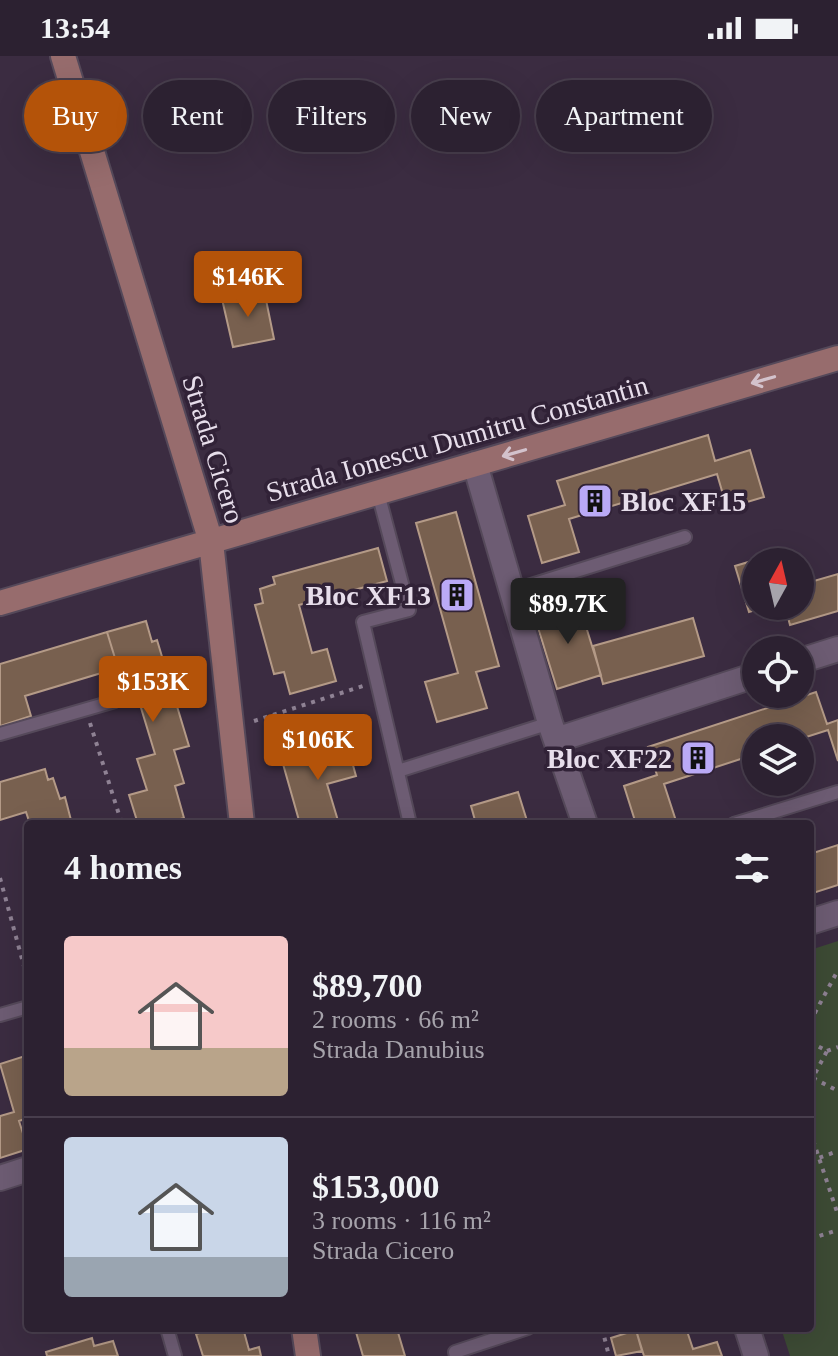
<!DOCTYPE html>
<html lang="en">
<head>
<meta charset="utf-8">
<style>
	:root { --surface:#2c2131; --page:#382e3d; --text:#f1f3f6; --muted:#a6a3ab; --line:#483e4d; --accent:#b45309 }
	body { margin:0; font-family:"Times New Roman",serif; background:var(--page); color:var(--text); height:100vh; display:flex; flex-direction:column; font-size:30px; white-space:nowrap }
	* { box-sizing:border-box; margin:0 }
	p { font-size:26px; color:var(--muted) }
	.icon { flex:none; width:44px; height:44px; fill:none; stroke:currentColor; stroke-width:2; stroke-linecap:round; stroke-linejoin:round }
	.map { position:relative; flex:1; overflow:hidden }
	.side { position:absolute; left:24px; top:764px; width:790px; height:512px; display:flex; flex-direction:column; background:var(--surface); border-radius:8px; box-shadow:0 8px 32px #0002,0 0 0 2px var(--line) }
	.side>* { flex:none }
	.top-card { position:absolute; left:24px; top:24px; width:790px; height:72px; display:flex; gap:16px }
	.needle { width:52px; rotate:8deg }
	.controls { position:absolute; left:742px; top:492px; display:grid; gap:16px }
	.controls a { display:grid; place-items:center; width:72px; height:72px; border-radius:50%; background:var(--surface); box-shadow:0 8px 32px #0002,0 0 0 2px var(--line); font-size:40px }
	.price { position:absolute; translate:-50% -68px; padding:0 18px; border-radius:8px; background:var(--accent); color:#fff; font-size:26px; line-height:52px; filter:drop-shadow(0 2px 4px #0008) }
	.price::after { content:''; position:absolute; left:50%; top:48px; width:24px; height:18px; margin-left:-12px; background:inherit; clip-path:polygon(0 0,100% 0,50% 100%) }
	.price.current { background:#222; color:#fff }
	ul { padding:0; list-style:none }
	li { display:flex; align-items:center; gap:24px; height:200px; padding:0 40px }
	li+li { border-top:2px solid var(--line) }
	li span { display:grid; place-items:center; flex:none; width:224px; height:160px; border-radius:8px; color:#555 }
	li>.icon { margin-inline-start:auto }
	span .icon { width:96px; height:96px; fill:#fffc; stroke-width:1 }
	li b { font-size:34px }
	h2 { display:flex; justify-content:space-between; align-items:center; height:96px; padding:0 40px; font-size:34px }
	.tag { padding:0 28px; border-radius:36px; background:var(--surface); box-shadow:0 8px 32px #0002,0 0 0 2px var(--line); font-size:28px; line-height:72px }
	.tag.current { background:var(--accent); color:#fff }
	.status { display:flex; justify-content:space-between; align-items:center; height:56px; padding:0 40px; background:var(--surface); direction:ltr }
	.status svg { height:22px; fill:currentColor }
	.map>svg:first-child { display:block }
	.green { fill:#3d4b35 }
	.building { fill:#78604f; stroke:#b49a87; stroke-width:2 }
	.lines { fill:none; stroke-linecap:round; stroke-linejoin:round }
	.lane-casing { stroke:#55495a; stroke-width:16 }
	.street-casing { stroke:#55495a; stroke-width:28 }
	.secondary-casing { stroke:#55495a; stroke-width:28 }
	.path { stroke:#8f8294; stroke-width:4; stroke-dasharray:4 6; stroke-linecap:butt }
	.lane { stroke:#6d5c73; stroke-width:12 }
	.street { stroke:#6d5c73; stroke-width:24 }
	.secondary { stroke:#976c6d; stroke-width:24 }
	.oneway { stroke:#d3c2cc }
	.labels { text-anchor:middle; stroke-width:7; stroke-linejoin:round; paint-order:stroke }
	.street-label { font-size:28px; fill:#e7deeb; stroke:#312237 }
	.poi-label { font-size:28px; font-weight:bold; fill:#e7deeb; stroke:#312237; text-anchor:end }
</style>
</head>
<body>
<div class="status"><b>13:54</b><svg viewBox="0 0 49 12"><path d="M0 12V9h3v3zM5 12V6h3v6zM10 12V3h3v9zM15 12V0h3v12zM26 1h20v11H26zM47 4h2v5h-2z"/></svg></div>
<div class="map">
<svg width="838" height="1300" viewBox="0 0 838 1300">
	<rect width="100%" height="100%" fill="#3b2c41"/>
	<path class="green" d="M838 885V1300H790L781 1272H810V894Z"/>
	<path class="building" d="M264 234 274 283 233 291 222 243Z
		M708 379 715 405 750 394 764 441 727 452 717 418 569 463 579 496 542 507 528 460 565 449 557 425Z
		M456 456 499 610 476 616 487 652 437 666 425 626 458 617 416 467Z
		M378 492 387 525 299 549 312 597 327 593 336 625 290 638 284 616 274 618 255 549 263 547 260 533 275 528 273 521Z
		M772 499 774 506H756V550H769L749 556 735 510Z
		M838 518V555L790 569 785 550H800V529Z
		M579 548 601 619 557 633 535 562Z
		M693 562 704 600 603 628 593 590Z
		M146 565 152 586 157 584 189 690 174 694 184 727 175 730 184 762 163 768H138L129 739 147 734 137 703 155 698 128 609 118 612 107 576Z
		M107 576 118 612 25 640 31 660 0 670V608Z
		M816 636 827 668 838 664V705L828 674 800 683 756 682V698L664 728 677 768H636L624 730 657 719 648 691Z
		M346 684 356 720 327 728 339 768H300L283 708 300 703 298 698Z
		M45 713 48 724 53 722 60 743 65 741 72 768H30L26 756 0 764V726Z
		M518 736 528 768H476L471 750Z
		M838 789V829L810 838V798Z
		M28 999V1062L19 1065 28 1093 0 1102V1060L14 1056 0 1008Z
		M218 1272H243L249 1294 259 1291 261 1300H203L196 1278Z
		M366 1272H399L397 1273 405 1300H363L356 1276Z
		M642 1272H686L693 1293 717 1286 722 1300H644L636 1274Z
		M636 1274 642 1295 616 1300 611 1282Z
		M92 1282 94 1290 113 1285 118 1300H47L46 1296Z"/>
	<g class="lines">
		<defs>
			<path id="lane" d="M378 437 409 554 363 566 410 768
				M512 535 685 481
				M0 678 115 645
				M398 715 550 667
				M734 768 838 736
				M0 959 28 951
				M167 1272 175 1300
				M456 1300 455 1296 528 1272"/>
			<path id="street" d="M475 408 550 667 585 768
				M800 605 838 593
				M556 684 756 619
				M810 866 838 857
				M0 1122 28 1113
				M747 1272 756 1300"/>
			<path id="secondary" d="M63 0 211 486 242 768
				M0 547 838 302
				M304 1272 308 1300"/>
		</defs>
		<use href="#lane" class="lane-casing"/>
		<use href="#street" class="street-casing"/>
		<use href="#secondary" class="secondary-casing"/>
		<path class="path" d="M254 665 363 630
			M90 667 122 768
			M0 822 28 925
			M810 966 838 914
			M810 986 827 995 810 1027
			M827 995 838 991
			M813 1022 838 1035
			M810 1075 838 1159
			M810 1105 838 1095
			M810 1183 838 1174
			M602 1272 609 1300"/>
		<use href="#lane" class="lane"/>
		<use href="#street" class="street"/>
		<use href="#secondary" class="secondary"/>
	</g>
	<defs><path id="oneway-shaft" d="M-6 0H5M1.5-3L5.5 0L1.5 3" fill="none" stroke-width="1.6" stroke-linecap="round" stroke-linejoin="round" transform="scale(2)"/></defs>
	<g class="oneway">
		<use href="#oneway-shaft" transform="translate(763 324) rotate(164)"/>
		<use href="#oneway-shaft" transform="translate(514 397) rotate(164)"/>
	</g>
	<defs>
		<symbol id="building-square" viewBox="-11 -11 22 22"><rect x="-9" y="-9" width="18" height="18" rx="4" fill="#baaaf6" stroke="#312237"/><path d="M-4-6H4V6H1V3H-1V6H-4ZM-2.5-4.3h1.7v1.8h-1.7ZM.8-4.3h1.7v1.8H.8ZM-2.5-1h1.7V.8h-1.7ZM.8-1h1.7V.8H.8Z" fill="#111"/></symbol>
	</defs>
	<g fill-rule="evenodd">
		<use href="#building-square" x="575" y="425" width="40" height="40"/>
		<use href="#building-square" x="437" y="519" width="40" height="40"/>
		<use href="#building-square" x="678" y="682" width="40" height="40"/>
	</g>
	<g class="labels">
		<g class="street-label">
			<text transform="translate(457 382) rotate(-16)" y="10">Strada Ionescu Dumitru Constantin</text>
			<text transform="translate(214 393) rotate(73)" y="10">Strada Cicero</text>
		</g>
		<g class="poi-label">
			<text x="621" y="455" text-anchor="start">Bloc XF15</text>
			<text x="431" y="549">Bloc XF13</text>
			<text x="672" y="712">Bloc XF22</text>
		</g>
	</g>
</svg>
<div class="controls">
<a><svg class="needle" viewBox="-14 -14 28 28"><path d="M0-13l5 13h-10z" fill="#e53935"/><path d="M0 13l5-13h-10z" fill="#a6a3ab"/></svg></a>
<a><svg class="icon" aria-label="locate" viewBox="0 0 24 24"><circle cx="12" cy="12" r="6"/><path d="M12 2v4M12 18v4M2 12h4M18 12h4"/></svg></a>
<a><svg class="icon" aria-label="layers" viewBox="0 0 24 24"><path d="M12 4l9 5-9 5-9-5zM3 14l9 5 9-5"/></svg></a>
</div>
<b class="price" style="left:248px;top:263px">$146K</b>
<b class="price current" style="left:568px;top:590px">$89.7K</b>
<b class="price" style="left:153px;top:668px">$153K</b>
<b class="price" style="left:318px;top:726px">$106K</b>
<div class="top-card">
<a class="tag current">Buy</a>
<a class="tag">Rent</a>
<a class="tag">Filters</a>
<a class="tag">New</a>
<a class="tag">Apartment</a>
</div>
<section class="side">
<h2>4 homes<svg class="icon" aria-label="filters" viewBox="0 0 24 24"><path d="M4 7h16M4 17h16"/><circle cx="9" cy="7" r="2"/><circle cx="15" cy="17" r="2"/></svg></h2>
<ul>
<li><span style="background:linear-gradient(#f6c9c9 70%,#b9a48a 0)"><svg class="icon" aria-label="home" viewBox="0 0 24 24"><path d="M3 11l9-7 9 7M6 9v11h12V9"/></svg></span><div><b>$89,700</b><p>2 rooms · 66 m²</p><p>Strada Danubius</p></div></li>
<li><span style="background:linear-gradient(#c9d6e8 75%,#9aa5b1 0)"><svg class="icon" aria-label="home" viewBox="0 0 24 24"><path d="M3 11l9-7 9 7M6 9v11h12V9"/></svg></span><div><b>$153,000</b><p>3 rooms · 116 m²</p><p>Strada Cicero</p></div></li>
</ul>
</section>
</div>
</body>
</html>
